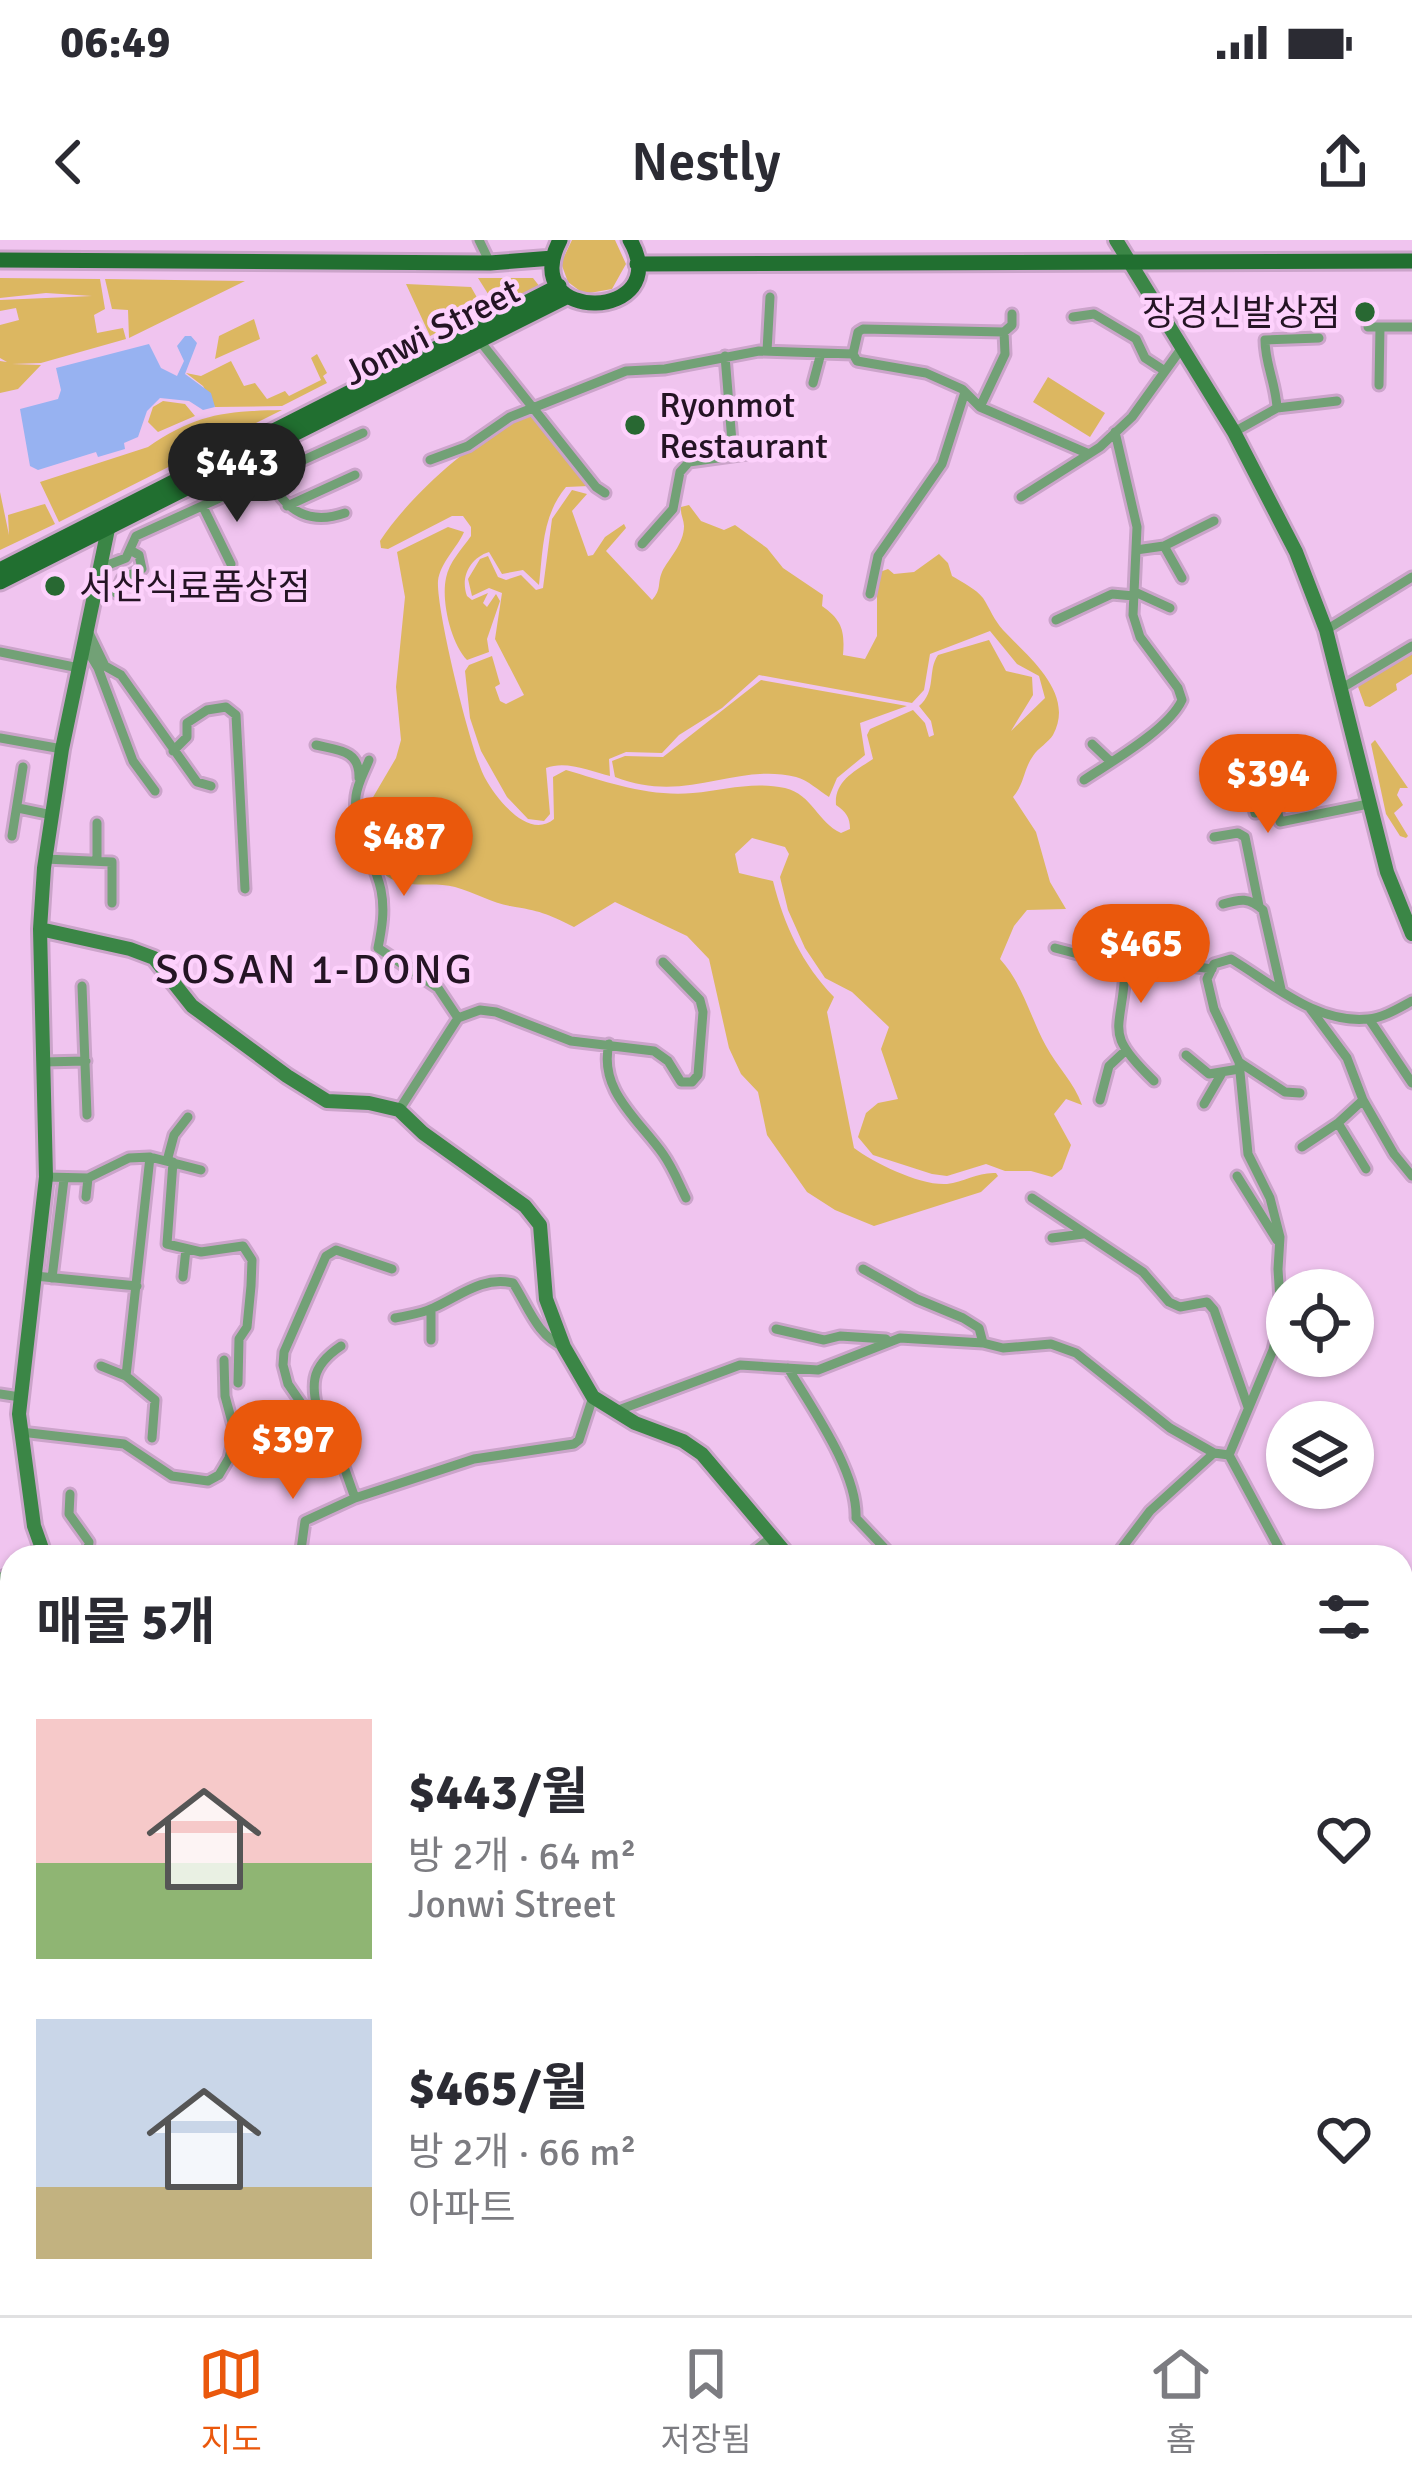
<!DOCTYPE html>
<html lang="ko">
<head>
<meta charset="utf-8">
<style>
	:root { --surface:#fff; --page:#f2f2f3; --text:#2b2b33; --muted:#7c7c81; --line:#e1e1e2; --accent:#ea580c }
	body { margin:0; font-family:Signika,"Noto Sans KR",sans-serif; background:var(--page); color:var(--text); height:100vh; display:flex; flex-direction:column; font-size:45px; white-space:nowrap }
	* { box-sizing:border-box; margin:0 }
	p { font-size:39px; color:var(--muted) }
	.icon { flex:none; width:66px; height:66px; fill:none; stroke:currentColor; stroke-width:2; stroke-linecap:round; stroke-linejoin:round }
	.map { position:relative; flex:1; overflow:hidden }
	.sheet { position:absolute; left:0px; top:1305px; width:1413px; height:771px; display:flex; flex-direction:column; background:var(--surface); border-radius:36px 36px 0 0; box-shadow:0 3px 9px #0004 }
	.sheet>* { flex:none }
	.buttons { position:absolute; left:1266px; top:1029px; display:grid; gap:24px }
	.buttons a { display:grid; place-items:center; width:108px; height:108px; border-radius:50%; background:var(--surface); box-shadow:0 3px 9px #0004; font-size:60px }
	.price { position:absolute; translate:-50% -102px; padding:0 27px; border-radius:42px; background:var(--accent); color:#fff; font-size:39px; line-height:78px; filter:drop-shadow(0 3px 6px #0008) }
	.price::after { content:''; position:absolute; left:50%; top:72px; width:36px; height:27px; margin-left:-18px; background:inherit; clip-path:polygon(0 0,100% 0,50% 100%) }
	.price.active { background:#222; color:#fff }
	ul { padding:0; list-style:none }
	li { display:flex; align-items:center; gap:36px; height:300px; padding:0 36px }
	li span { display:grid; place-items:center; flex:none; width:336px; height:240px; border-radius:0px; color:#555 }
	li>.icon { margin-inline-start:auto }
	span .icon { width:144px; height:144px; fill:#fffc; stroke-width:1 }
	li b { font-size:51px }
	h2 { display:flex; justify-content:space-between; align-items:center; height:144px; padding:0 36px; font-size:51px }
	.status { display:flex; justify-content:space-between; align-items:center; height:84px; padding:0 60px; background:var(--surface); direction:ltr }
	.status svg { height:33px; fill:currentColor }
	header { display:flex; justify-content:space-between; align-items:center; height:156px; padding:0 36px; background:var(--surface); font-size:54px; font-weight:600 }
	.menu { display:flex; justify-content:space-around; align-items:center; height:168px; border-top:3px solid var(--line); background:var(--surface); font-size:33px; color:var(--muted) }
	.menu a { display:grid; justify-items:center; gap:6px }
	.menu .active { color:var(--accent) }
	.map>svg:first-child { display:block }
	.green { fill:#dcb761 }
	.water { fill:#97b2f1 }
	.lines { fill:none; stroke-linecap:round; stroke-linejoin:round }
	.canal { stroke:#97b2f1; stroke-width:9 }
	.street-casing { stroke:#cba4ca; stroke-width:15 }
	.secondary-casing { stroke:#cba4ca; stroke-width:20 }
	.primary-casing { stroke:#cba4ca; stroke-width:21 }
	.street { stroke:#72a176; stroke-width:9 }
	.secondary { stroke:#3b8646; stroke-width:14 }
	.primary { stroke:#216f30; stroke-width:15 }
	.poi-dot { fill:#286832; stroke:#fdd1fc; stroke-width:4.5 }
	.labels { text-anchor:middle; stroke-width:9; stroke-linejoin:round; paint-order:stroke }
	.poi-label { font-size:36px; fill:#241424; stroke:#fdd1fc; text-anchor:start }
	.street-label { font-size:36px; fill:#241424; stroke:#fdd1fc }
	.quarter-label { font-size:42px; letter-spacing:3px; fill:#241424; stroke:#fdd1fc }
</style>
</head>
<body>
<div class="status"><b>06:49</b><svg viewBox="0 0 49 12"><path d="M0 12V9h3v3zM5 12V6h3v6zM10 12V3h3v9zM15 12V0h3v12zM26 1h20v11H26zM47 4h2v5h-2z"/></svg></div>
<header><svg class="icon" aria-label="back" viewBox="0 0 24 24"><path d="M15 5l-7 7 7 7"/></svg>Nestly<svg class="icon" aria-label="share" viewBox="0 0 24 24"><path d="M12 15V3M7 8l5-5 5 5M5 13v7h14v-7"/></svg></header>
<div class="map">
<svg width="1412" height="2075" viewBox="0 0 1412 2075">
	<rect width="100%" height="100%" fill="#f0c4ef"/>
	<path class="green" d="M572 0H615L626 24 612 49 584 54 568 42 561 23Z
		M0 38 100 39 105 69 94 75 97 93 123 88 126 99 41 123 12 124 41 125 18 149 0 153V121L7 122 0 118V85L19 80 16 68 0 71V60L92 56 46 53 0 58Z
		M478 38H533L540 47 492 74 490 57Z
		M105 39 245 41 129 98 128 70 112 69Z
		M406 44 471 47 479 61 477 72 430 96Z
		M254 79 260 99 215 119 219 96Z
		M317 114 327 133 323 136 327 143 282 166 215 167 203 146 186 133 201 136 231 121 244 146 255 143 267 159 285 151 289 156 321 140 311 118Z
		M1048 137 1105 173 1090 197 1033 162Z
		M163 161 185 164 195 176 158 192 148 182 153 167Z
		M282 170 59 282 40 242 148 207C196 174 225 171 282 170Z
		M526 175H533L587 238 589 246 566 247C542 276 543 310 539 345L523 330 502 334 489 312C470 318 460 337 467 356L472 360 488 353 483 363 487 367 496 354 500 361 487 399 489 412 467 420C451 403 441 361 446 338 449 322 462 309 471 296V287L463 276H452L388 309 381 308 380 301C410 255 476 196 526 175Z
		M572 250 587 254 572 271 588 316 593 315 605 297 624 284 626 288 606 311 652 360C662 349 657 344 662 332 669 318 684 304 684 286 684 280 680 274 681 267L689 265 701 281 724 290 735 285 767 308 783 328 823 355 822 366C842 380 845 391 843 415L865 419 877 396V333L888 329 894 334 914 332 939 314 948 323 952 336C962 342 976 349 983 358 990 369 994 380 1003 390 1027 416 1076 453 1053 495 1049 502 1038 508 1033 516 1023 530 1025 543 1013 557L1036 592 1050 642 1066 669 1027 670 1014 686 1000 719C1023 744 1030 777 1046 806 1057 827 1074 842 1082 865L1066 859 1054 874 1071 905 1062 929 1052 937 1031 931H1005L986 924 947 936 932 934 873 915 858 897 866 873 878 863 898 859 881 809 889 787 852 752 825 738 805 708 788 670 780 637 789 614 785 607 752 598 735 614 739 633 773 641C784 685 802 724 834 757L827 772 854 908C874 923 921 946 947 944 964 942 978 932 996 933L998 936 981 952 874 986 835 970 807 952 767 895 758 852 741 834 729 808 709 719 687 696 615 662 574 687C546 673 540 671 510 666 492 663 474 652 455 647 431 640 402 652 382 632L397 617 379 610 372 614 369 564 396 518 401 500 396 447 405 357 397 312 448 287 464 292C457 308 440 323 438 341 436 369 471 513 485 538 497 560 529 600 554 579L553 537 566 530C607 542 648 557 693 553 724 550 753 541 785 548 813 555 817 582 841 593L850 589C850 577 846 572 836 565 834 541 855 531 873 519L867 495 870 489 913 470 925 483 929 497 934 495 931 481 919 466C937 451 927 431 938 415L989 400 1006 431 1032 437 1033 455 1011 491 1045 458 1039 436 1017 424 990 391 930 414 924 450 912 463 759 435 722 468 679 495 662 513 626 512 609 519 610 536C590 531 566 520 546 528L550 574 544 581 528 579 507 557 481 511 470 478 465 431 469 425 492 416 500 444 495 447 500 461 506 464 524 455 495 399 502 353 489 348 472 356 468 339 480 319 488 316 498 337 506 340 521 335 536 350 543 348 552 279Z
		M0 252 9 295 8 275 41 265 45 264 55 284 0 310Z
		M1412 413V434L1396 444 1397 450 1370 467 1365 466 1357 444Z
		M761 440 907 466 860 483 865 515 837 538 829 557C819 551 808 540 796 537 735 522 687 565 615 537L612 521 625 516 663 517Z
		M1375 500 1408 548H1400L1397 555 1403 565 1394 573 1408 596 1406 598 1400 596 1386 574 1371 504Z"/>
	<path class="water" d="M185 96H191L197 103 185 134 211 153 215 167 203 170 189 161 160 158 147 171 138 197 124 203 125 209 98 217 96 212 38 230 30 226 20 169 58 159 61 150 56 128 149 104 161 128 177 136 184 121 177 106Z"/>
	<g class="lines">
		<path class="canal" d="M1258 2064 1269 2075"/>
		<defs>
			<path id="street" d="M479 0 490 23
				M1073 77 1094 74 1136 99 1145 118 1165 131
				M1368 87H1412
				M1004 92 863 89 858 92 853 114 857 121 926 133 962 149 980 167 1089 214
				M479 100 596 247 605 253
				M767 111 770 57
				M725 116 733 214
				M813 143 821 113
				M1379 145 1380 87
				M980 167 1005 114 1004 92 1012 85V74
				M1277 168 1337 161
				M1234 192 1277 168C1276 144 1265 124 1265 100L1319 98
				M430 220 468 206 510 177 626 131 665 129 759 111 853 114
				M269 238C285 270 308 286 345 273
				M1021 257 1100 207 1132 177 1181 109
				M287 266 355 235
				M203 267 231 324
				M642 304 673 269 680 232 689 222 761 212
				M1164 306 1182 338
				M1136 310 1164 306 1214 281
				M100 328 126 318 136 296 363 193
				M1135 352 1170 368
				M116 353 122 339 142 329 139 315 130 310
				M870 354 878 316 942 224 965 152
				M1056 380 1112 354 1134 356
				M1326 390 1412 337
				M89 393 105 426 121 435 197 542 211 546
				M83 403 98 428 133 521 155 551
				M0 412 79 428
				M1342 448 1412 406
				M0 498 62 509
				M1092 504 1111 522
				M316 505C338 510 360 510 359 538
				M173 511 187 497V483L207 470 226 467 236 475 245 649
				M1242 514 1255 573 1277 569 1280 582 1368 564
				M369 520C364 533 358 542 356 556 352 592 374 617 381 650 385 670 382 688 378 708L438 748 458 778
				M1084 540C1111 522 1169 489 1182 460L1178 448 1140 397 1133 375 1137 287 1115 192
				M18 568 52 575
				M12 596 23 527
				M1214 597 1238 593 1245 597 1259 666
				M45 619 112 622V663
				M97 621V583
				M1223 664C1240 659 1249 657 1263 670L1281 749
				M1121 694C1119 711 1126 718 1125 731 1122 793 1102 791 1154 841
				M1055 708 1154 734 1191 726 1212 729
				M82 746 87 875
				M1309 767 1347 818 1363 860 1394 914 1412 936
				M1369 779 1412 843
				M609 804C598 850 639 880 663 914 673 928 679 944 686 958
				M1186 815 1209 834 1239 829
				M43 822 86 821
				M1239 822 1285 852 1300 853
				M1100 860 1109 826 1124 812
				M1204 864 1222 833
				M399 870 458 778 480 770 496 772 571 801 654 811 668 821 681 842H692L698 835 703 772 700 760 663 722
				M1338 883 1366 929
				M1302 907 1338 883 1363 860
				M150 917 126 1136 155 1160 152 1198
				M167 921 174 895 188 877
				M173 922 167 1004 201 1012 243 1006 252 1020 251 1046 247 1087 239 1099 238 1143
				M1237 936 1277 1000
				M46 937 88 938 129 918 150 917 201 930
				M86 957 88 938
				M1032 958 1143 1032 1169 1062 1180 1067 1207 1062 1214 1070 1248 1167
				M1052 998 1083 994
				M392 1029 336 1010 326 1016 284 1112 283 1125 288 1144 343 1224 355 1258 474 1219 574 1204 579 1200 593 1157
				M863 1029 917 1059 963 1078 979 1088 983 1103
				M35 1036 137 1046
				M183 1037 186 1009
				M52 1038 64 939
				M431 1070V1100
				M395 1078C408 1075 421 1074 433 1068 460 1056 482 1036 513 1043 528 1066 537 1096 564 1107
				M776 1089 824 1100 840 1096 886 1099
				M101 1126 126 1136
				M788 1128C811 1167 858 1232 856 1278L893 1317
				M0 1154 20 1157
				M616 1171 740 1125 818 1130 900 1098 983 1103 1003 1108 1051 1104 1076 1113 1170 1188 1214 1213
				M321 1187C313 1149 305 1130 341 1106
				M21 1192 124 1204 172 1236 208 1241 219 1235 229 1218 235 1193 225 1156 224 1120
				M1229 1215 1273 1110 1281 1076 1278 1029 1280 997 1270 958 1248 914 1239 822 1214 769 1207 739 1214 724 1231 719C1273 744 1316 784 1368 779 1383 778 1399 768 1412 761
				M70 1254 69 1274 89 1302 87 1317
				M264 1317V1313
				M300 1317 305 1281 355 1258
				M752 1317 753 1312 772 1297
				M1115 1317 1150 1271 1214 1213 1229 1215 1284 1317
				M0 1338 12 1331
				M1401 1393 1405 1394
				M0 1456 12 1438
				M0 1592 12 1591
				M0 1651 12 1648
				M0 1759 12 1751
				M1401 2040 1412 2056
				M1099 2064 1108 2075
				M1273 2064 1284 2075
				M202 2075 203 2064
				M1175 2075 1186 2064"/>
			<path id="secondary" d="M1116 0 1234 192 1296 312 1326 390 1387 632 1412 694
				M40 689 130 709 154 718 192 766 287 836 327 861 369 863 399 870 423 893 525 966 540 985 546 1059 564 1107 593 1157 635 1183 683 1201 702 1214 789 1317
				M45 1317 34 1286 19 1174 46 937 40 689 44 628 62 509 108 289
				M876 2064 888 2075"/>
			<path id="primary" d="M560 0C515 87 677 81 630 0
				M0 20 490 23 553 18
				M637 24 1412 21
				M0 330 559 46
				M0 342 568 56"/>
		</defs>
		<use href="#street" class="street-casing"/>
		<use href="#secondary" class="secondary-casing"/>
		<use href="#primary" class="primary-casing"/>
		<use href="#street" class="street"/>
		<use href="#secondary" class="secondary"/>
		<use href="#primary" class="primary"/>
	</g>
	<g class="poi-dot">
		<circle cx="1365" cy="72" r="12"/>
		<circle cx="635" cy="185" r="12"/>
		<circle cx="55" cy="346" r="12"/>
	</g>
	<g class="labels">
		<g class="poi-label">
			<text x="1341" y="85" text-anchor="end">장경신발상점</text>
			<text x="659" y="177">Ryonmot<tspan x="659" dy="41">Restaurant</tspan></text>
			<text x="79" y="359">서산식료품상점</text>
		</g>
		<g class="street-label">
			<text transform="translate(431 91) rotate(-27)" y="13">Jonwi Street</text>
		</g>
		<g class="quarter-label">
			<text x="315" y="743">SOSAN 1-DONG</text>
		</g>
	</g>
</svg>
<div class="buttons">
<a><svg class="icon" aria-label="locate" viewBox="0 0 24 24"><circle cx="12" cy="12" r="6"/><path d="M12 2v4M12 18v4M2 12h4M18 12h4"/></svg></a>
<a><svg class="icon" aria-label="layers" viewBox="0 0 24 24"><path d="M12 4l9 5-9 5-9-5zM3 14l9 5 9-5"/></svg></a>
</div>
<b class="price active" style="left:237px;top:285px">$443</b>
<b class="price" style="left:1268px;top:596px">$394</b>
<b class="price" style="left:404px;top:659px">$487</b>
<b class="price" style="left:1141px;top:766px">$465</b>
<b class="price" style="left:293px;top:1262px">$397</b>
<section class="sheet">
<h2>매물 5개<svg class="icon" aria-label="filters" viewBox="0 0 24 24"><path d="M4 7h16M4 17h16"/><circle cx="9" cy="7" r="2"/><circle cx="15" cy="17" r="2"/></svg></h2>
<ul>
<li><span style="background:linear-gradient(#f6c9c9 60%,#8fb573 0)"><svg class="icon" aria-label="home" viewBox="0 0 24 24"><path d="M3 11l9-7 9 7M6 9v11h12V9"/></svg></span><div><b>$443/월</b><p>방 2개 · 64 m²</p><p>Jonwi Street</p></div><svg class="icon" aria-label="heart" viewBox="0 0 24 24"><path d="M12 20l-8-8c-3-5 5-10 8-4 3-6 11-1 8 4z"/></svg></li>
<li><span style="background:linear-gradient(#c9d6e8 70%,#c2b280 0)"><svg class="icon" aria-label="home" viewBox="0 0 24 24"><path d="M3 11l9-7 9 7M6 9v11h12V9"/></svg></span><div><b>$465/월</b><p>방 2개 · 66 m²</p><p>아파트</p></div><svg class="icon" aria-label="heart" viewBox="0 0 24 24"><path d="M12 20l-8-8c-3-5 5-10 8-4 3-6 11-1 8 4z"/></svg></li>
</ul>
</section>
</div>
<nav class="menu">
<a class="active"><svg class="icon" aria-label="map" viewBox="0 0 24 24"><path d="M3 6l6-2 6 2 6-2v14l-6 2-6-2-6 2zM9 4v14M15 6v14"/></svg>지도</a>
<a><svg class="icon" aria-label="saved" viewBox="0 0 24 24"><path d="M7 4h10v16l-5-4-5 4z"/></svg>저장됨</a>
<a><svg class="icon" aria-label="home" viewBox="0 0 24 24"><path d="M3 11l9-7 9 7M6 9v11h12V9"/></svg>홈</a>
</nav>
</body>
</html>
